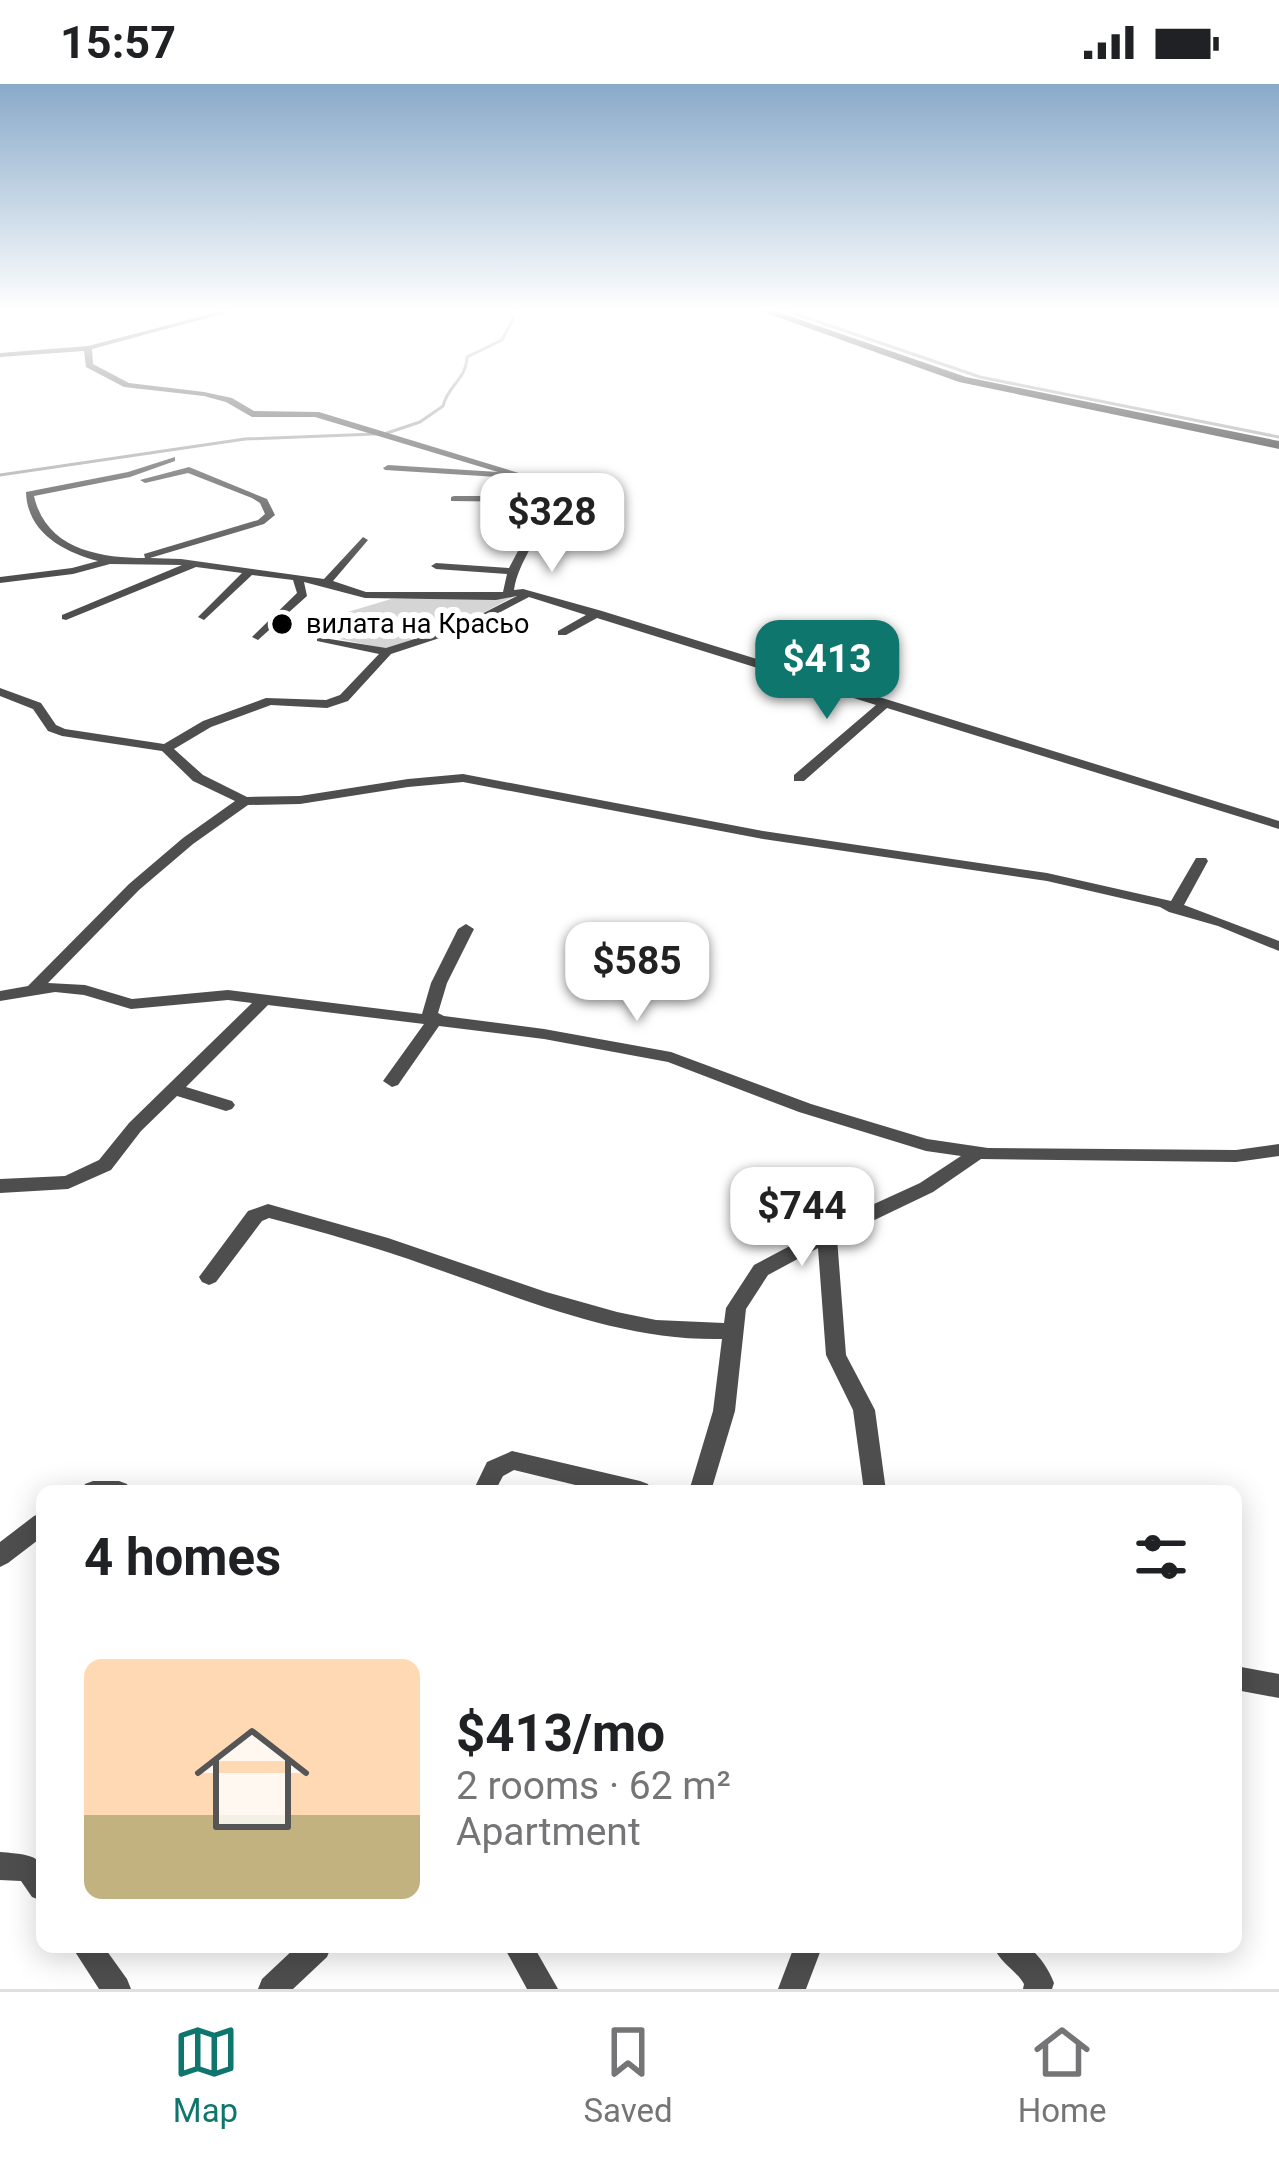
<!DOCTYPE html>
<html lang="en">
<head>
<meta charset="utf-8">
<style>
	:root { --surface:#fff; --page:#f2f2f2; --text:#202124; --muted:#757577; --line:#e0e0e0; --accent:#0f766e }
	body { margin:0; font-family:Roboto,sans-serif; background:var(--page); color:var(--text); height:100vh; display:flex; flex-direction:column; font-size:45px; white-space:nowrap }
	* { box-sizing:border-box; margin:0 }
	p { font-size:39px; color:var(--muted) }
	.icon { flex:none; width:66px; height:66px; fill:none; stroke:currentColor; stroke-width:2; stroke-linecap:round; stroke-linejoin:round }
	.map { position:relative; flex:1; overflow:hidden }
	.sheet { position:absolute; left:36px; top:1401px; width:1206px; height:468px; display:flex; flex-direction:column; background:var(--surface); border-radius:18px; box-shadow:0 6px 30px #0003 }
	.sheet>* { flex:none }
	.price { position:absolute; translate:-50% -102px; padding:0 27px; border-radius:24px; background:#fff; color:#222; font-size:39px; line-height:78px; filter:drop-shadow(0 3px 6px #0008) }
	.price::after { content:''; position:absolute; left:50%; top:72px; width:36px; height:27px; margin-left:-18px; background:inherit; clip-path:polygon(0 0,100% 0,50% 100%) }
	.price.on { background:var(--accent); color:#fff }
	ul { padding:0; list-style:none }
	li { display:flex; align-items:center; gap:36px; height:300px; padding:0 48px }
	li+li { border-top:3px solid var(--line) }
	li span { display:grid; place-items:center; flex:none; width:336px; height:240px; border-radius:18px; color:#555 }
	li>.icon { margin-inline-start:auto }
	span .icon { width:144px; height:144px; fill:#fffc; stroke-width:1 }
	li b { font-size:51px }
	h2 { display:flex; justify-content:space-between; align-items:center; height:144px; padding:0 48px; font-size:51px }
	.status { display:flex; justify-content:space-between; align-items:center; height:84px; padding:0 60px; background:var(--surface); direction:ltr }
	.status svg { height:33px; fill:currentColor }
	.menu { display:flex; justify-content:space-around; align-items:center; height:168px; border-top:3px solid var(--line); background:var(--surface); font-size:33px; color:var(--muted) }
	.menu a { display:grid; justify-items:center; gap:6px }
	.menu .on { color:var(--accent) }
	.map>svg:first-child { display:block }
	.green { fill:#d5d5d5 }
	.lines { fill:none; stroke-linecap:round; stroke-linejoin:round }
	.stream { stroke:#9c9c9c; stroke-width:3 }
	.street { fill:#4e4e4e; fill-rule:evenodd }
	.secondary { fill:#1b1b1b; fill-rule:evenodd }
	.poi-dot { fill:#000; stroke:#fff; stroke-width:4.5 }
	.labels { text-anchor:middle; stroke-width:12; stroke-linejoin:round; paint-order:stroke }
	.far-poi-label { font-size:27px; fill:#000; stroke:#fff; text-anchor:start }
</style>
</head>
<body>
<div class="status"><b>15:57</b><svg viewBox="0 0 49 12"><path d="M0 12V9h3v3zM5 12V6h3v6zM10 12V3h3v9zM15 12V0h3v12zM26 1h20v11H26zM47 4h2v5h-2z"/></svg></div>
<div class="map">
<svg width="1279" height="1905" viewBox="0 0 1279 1905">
	<rect width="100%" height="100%" fill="#fff"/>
	<path class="green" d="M513 513 464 539 387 565 320 551 311 539 391 515Z"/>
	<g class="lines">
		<path class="stream" d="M781 225 980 293 1279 353
			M387 349 420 338 443 322C448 301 466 296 467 273L502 256 513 235 510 229 522 225
			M0 391 245 355 375 350"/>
		<path class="street" d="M230 225H240L92 265 93 280 129 299 204 308 232 314 254 327 319 328 555 400C556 438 520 467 514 506L523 505 602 527 1279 737V745L887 624 804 697H794V691L876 621 597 534 566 551H558V547L586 531 529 513 470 544 391 570 348 617 327 624 271 621 211 643 174 665 203 691 247 713 300 712 408 695 463 690 763 747 1047 789 1171 817 1196 774H1206L1208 777 1184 821 1279 857V867L1218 842 1169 828 1160 823 1047 797 763 755 463 698 408 703 300 720 248 721 193 760 139 806 48 899 85 901 132 915 228 906 422 930 431 899 458 845 466 840 474 845 447 899 438 929 444 932 544 945 671 968 811 1020 927 1055 988 1064 1236 1066 1279 1060V1072L1236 1078 981 1075 933 1108 837 1154 846 1271 875 1326 886 1407H864L853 1326 826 1271 818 1164 768 1191 746 1225 735 1327 711 1407H689L713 1327 722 1255C619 1257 524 1215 428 1182 376 1163 322 1148 269 1134L262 1137 216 1198 209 1201 202 1198 199 1193 248 1127 268 1120 388 1154 546 1208 617 1228 656 1236 724 1239 726 1224 754 1181 839 1136 920 1099 961 1072 926 1067 799 1028 668 978 544 955 439 942 398 1001 392 1003 383 997 424 940 268 921 186 1003 232 1017 235 1021 232 1025 226 1027 177 1012 141 1047 111 1086 68 1105 0 1109V1095L65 1092 99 1076 129 1039 252 919 228 916 131 925 84 911 55 908 0 917V907L28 902 129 800 183 754 235 717 193 697 162 667 62 652 48 647 33 625 0 612V604L41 619 56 641 65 645 164 660 203 637 266 614 326 616 340 611 379 570 317 557V553L386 564 462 540 517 512 496 516 365 514 304 498 307 512 258 556 252 553 254 551 297 509 293 496 252 491 204 536 198 533 242 489 196 483 66 536 62 535V531L182 481 110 480 73 490 0 499V493L72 484 98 477C63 468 27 448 26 408L128 388 175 373V377L130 393 34 412C46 465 99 474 145 474L144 470 258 436 265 430 260 419 252 414 188 389 145 399 140 396 189 383 267 415 275 431 264 440 150 474 181 475 324 495 363 453 368 456 333 497 366 508H503L507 490 436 485 431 482 436 479 509 484 544 418 451 417V413L454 412H546L547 403 515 394 385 386 383 384 388 381 498 388 315 333H252L226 318 204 312 124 303 86 283 84 267 0 273V269L88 262Z
			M512 1367 640 1397 648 1400 651 1407H600L514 1386 503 1392 495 1407H473L487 1378Z
			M93 1397H119L127 1400 130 1407H82L85 1400Z
			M42 1429V1453L8 1479 0 1483V1458L34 1432Z
			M1236 1582 1279 1590V1614L1236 1606Z
			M0 1768C46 1772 42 1773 42 1817L32 1813 21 1797 0 1796Z
			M72 1863H104L127 1895 131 1905H99Z
			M296 1863H331L327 1873 293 1905H258L262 1895Z
			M504 1863H534L558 1905H527Z
			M794 1863H822L806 1905H778Z
			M994 1863H1029C1041 1874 1048 1884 1054 1899L1052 1905H1023L1024 1900C1016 1886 1000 1879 994 1863Z"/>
		<path class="secondary" d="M755 225H769L966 293 1279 357V365L959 298Z"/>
	</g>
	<linearGradient id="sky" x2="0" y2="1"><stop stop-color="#89aaca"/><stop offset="0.46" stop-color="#fff"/><stop offset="1" stop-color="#fff" stop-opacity="0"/></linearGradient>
	<rect width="1279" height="491" fill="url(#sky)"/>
	<circle class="poi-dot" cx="282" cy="540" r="12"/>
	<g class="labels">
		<g class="far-poi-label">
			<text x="306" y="549">вилата на Красьо</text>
		</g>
	</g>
</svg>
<b class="price" style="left:552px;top:491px">$328</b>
<b class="price on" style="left:827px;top:638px">$413</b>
<b class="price" style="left:637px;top:940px">$585</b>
<b class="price" style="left:802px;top:1185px">$744</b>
<section class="sheet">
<h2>4 homes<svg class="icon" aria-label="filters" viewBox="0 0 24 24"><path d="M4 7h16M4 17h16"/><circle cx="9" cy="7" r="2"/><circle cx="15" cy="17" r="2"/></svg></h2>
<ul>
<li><span style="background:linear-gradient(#ffd9b3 65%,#c2b280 0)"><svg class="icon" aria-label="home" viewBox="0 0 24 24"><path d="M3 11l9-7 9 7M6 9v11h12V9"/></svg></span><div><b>$413/mo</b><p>2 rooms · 62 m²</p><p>Apartment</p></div></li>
</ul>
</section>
</div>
<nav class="menu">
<a class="on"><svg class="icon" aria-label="map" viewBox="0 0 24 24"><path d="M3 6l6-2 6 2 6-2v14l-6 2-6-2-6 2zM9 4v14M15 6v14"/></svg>Map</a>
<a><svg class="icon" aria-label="saved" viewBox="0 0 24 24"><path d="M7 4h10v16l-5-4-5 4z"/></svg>Saved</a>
<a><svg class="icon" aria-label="home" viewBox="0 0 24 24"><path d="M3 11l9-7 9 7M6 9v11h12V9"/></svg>Home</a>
</nav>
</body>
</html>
